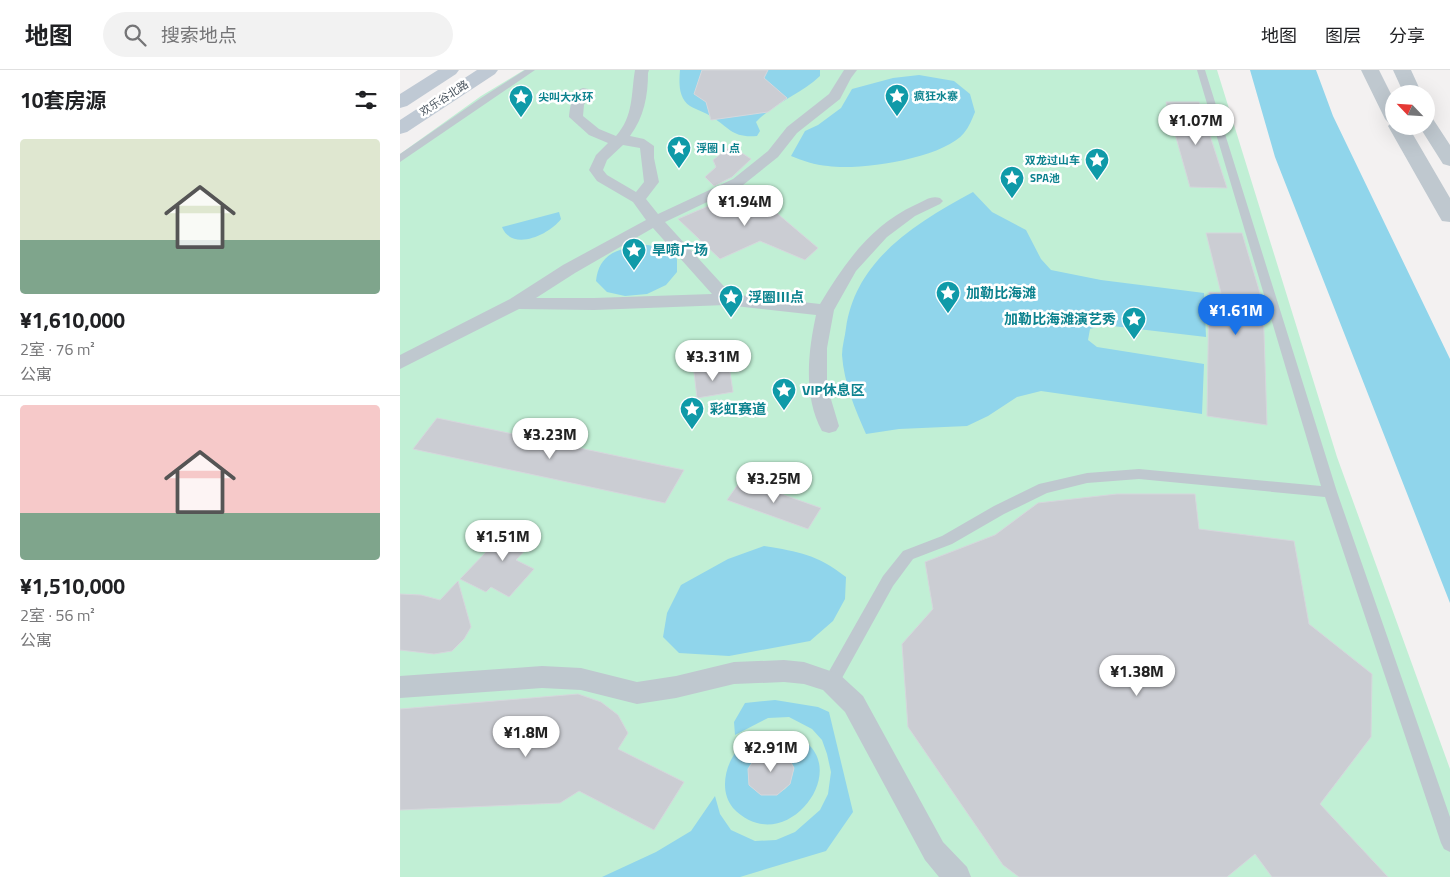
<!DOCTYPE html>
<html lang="zh">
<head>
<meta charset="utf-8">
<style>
	:root { --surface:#fff; --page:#f2f2f2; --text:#202124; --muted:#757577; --line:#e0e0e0; --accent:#1a73e8 }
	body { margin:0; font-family:"Titillium Web","Noto Sans SC",sans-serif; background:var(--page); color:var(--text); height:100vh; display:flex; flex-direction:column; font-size:19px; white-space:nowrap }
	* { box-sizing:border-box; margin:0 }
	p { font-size:16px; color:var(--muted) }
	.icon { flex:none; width:28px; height:28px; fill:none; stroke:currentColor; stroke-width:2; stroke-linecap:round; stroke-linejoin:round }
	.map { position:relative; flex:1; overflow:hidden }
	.panel { display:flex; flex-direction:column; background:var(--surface); width:400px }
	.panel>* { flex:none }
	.needle { width:32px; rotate:295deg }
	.fabs { position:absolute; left:985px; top:15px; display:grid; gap:10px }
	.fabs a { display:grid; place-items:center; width:50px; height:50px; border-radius:50%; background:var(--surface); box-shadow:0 5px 20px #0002; font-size:25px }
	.price { position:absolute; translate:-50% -42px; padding:0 11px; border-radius:18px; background:#fff; color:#222; font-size:16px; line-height:32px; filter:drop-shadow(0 1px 2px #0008) }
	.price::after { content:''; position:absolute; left:50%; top:30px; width:15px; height:11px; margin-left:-8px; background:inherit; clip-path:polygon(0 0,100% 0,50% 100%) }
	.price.current { background:var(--accent); color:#fff }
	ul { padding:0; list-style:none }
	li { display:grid; align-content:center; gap:10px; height:265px; padding:0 20px }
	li+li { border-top:1px solid var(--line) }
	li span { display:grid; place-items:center; height:155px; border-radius:5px; color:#555 }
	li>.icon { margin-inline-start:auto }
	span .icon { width:90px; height:90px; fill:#fffc; stroke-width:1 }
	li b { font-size:21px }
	h2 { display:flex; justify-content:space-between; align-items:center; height:60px; padding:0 20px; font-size:21px }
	header { display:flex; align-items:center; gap:30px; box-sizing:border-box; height:70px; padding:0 25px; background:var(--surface); border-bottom:1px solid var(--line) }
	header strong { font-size:24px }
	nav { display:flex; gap:28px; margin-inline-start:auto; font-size:18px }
	.search { width:350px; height:45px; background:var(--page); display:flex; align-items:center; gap:12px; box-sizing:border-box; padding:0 18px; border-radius:28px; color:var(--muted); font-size:19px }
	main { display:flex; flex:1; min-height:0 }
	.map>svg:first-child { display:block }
	.green { fill:#c1efd5 }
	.water { fill:#90d5eb; fill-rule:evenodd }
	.building { fill:#cbcdd3; stroke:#d5d7dc }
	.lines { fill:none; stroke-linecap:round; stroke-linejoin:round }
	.service { fill:#bfc8cf; fill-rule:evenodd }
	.pedestrian { fill:#bfc8cf; fill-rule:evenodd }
	.tertiary { fill:#bfc8cf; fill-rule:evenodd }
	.secondary { fill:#bfc9d4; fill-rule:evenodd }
	.labels { text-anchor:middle; stroke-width:5; stroke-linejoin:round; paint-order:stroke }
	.far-culture-label { font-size:11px; font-weight:bold; fill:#0d838f; stroke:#fff; text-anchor:start }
	.far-street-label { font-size:11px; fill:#49545e; stroke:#fff }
	.culture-label { font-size:14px; font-weight:bold; fill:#0d838f; stroke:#fff; text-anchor:start }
</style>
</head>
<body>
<header>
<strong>地图</strong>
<div class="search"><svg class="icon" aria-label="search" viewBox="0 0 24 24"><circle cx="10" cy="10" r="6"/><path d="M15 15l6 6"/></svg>搜索地点</div>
<nav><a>地图</a><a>图层</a><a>分享</a></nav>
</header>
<main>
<section class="panel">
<h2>10套房源<svg class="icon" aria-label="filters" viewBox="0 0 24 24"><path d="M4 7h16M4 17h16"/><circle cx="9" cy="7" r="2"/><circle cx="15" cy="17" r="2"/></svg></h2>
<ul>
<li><span style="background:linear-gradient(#dfe7d0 65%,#7fa58c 0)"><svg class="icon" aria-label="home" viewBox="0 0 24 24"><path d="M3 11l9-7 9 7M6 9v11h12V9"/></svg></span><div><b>¥1,610,000</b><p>2室 · 76 m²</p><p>公寓</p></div></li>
<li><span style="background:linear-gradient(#f6c9c9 70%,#7fa58c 0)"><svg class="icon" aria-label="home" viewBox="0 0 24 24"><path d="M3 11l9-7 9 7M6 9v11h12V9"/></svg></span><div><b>¥1,510,000</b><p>2室 · 56 m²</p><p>公寓</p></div></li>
</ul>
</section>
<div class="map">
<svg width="1050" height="807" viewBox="0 0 1050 807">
	<rect width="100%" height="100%" fill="#f3f1f1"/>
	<path class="green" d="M124 0H817L937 387 1050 699V807H0V84L81 26Z"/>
	<path class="water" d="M280 0H420V6C400 25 375 32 356 52L360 61 357 66C332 68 330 58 312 47 305 42 297 40 290 36 278 28 279 12 280 0Z
		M850 0H916L933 46 1050 289V533L875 87Z
		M519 5 554 11 570 24 575 42C572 49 569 57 564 63 544 88 460 101 428 96 415 95 403 91 391 86L405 61 418 55 441 38 452 19 493 8Z
		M573 122 592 142 626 160 641 189 651 200 701 210 804 223 806 267 704 255 690 259 688 270 697 277 804 294 802 344 641 321 617 327 588 346 567 356 499 359 466 364C455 339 444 313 442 285 442 276 445 267 446 258 456 189 516 153 573 122Z
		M159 142 161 149C149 165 112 182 102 157Z
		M248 175 266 179 277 189V202L266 215 247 224 225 226 207 222 196 211C199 181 223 177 248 175Z
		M364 476C400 482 416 484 446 507L445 529 433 551 410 571 329 586 279 583 263 567 267 543 281 515 328 489Z
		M375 630 418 637 429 642 453 742 426 781 340 807H202L256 782 291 761 315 726 320 744 331 760 355 771 376 770 395 762 420 740 428 724 431 702 427 684 422 670 412 659 389 647 368 648 335 665 334 652 345 633Z
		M376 661C471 675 390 798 333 738 317 719 327 686 345 673 354 665 365 663 376 661ZM373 680 387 685 394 698C389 721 384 724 361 725L349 715C347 693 352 687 373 680Z"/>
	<path class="building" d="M302 0H368L364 8 387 28 368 42 311 50 306 32 294 24Z
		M766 32H799L827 118 790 117Z
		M331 76 351 89 332 107 314 116 305 107 316 97 313 90Z
		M345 116 405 167 418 178 405 190 360 171 320 189 278 149 327 128 324 126Z
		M806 163H842L863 233 867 355 807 346 809 222 821 223Z
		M329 296 333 322 297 328 294 302Z
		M37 348 284 400 265 433 13 379Z
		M341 410 421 438 408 459 327 430Z
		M717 424H795L799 459 894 471 909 554 972 604 971 667 920 734 988 807H872L855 784 827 807H619L603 795 508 657 502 574 533 539 525 492 595 465 638 433Z
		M115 452 140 464 116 490 134 499 109 527 91 517 86 522 60 509Z
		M58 511 71 557 64 569 52 581 34 584 0 580V524L21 525 40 530Z
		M178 624 201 632 218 645 228 663 218 679 284 712 254 760 179 721 160 733 0 740V639Z
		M373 680 387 685 394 698 390 714 377 725H361L349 715 348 699 357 685Z"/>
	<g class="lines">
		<path class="service" d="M125 0H135L0 92V84L81 28Z
			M797 0H805L937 422 1050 747V782L1044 779 1041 773 925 427 739 409 687 413 647 423 604 444 552 474 513 489 493 516 437 617 431 619 425 617 423 612 483 506 503 481 542 466 594 436 639 414 687 403 739 399 921 416Z"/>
		<path class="pedestrian" d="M235 0H249L248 3C248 26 244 47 230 66L244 69 254 76V88L259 112 246 129 258 144 333 109 368 81 387 57 429 24 444 0H457L451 8 440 29 397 63 378 87 343 115 265 152 331 224 420 234C445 193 470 156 515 135 524 131 531 125 540 128L543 131 540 134 515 146 487 167 456 201 434 240 427 278V316L439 356 436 361 429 363 422 361C403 326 408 282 416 245L326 235 194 240 119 239 0 299V285L110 229 163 195 246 150 233 132 197 111 189 100 196 85 208 73 189 65 169 47C170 37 172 21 183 18L188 19 190 22 184 35 183 46 199 59 216 66C234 46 231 23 235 0ZM223 75 240 78 244 112 236 122 207 105 203 100 207 90ZM253 158 312 224 194 228H136L175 203Z
			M384 590 404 592 439 604 463 626 543 772 567 797 571 807H539L525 790 445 642 423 620 404 614 384 612 334 614 276 628 237 634 181 620 142 618 0 628V606L142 596 181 598 237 612 276 606 334 592Z"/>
		<path class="tertiary" d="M961 0H979L994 30V56H1008L1050 128V152L1042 151 1039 146 988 56 990 54 985 49Z
			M993 0H1011L1022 24H1004Z
			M1026 47 1033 49 1050 75V96L1043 94 1019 56H1026Z"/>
		<path class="secondary" d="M38 0H59L56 4 7 36 0 38V24Z
			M77 0H98L95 4 7 62 0 64V50Z"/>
	</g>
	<defs>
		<symbol id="sight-pin" viewBox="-11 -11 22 30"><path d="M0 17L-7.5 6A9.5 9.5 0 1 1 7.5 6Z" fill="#0f9aa8" stroke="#fff"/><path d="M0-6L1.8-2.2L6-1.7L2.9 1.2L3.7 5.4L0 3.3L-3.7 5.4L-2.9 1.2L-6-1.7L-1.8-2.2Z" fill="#fff"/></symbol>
	</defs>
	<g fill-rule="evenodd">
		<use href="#sight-pin" x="483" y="12" width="28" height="38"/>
		<use href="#sight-pin" x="107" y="13" width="28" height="38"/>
		<use href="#sight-pin" x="265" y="64" width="28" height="38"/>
		<use href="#sight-pin" x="683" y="76" width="28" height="38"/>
		<use href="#sight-pin" x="598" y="94" width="28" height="38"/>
		<use href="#sight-pin" x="220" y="166" width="28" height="38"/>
		<use href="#sight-pin" x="534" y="209" width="28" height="38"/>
		<use href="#sight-pin" x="317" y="213" width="28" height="38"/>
		<use href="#sight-pin" x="720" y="235" width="28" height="38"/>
		<use href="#sight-pin" x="370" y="306" width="28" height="38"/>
		<use href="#sight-pin" x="278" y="325" width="28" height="38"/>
	</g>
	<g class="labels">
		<g class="far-culture-label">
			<text x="514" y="30">疯狂水寨</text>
			<text x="138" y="31">尖叫大水环</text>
			<text x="296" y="82">浮圈Ⅰ点</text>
			<text x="680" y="94" text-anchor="end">双龙过山车</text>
			<text x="630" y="112">SPA池</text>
		</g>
		<g class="far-street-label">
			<text transform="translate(44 28) rotate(-33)" y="4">欢乐谷北路</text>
		</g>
		<g class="culture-label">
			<text x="252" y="185">旱喷广场</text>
			<text x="566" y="228">加勒比海滩</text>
			<text x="348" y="232">浮圈Ⅲ点</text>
			<text x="716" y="254" text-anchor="end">加勒比海滩演艺秀</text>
			<text x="402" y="325">VIP休息区</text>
			<text x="310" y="344">彩虹赛道</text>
		</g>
	</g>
</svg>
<div class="fabs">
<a><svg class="needle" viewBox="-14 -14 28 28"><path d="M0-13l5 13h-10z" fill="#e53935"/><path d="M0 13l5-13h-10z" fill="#757577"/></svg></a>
</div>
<b class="price" style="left:796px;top:76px">¥1.07M</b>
<b class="price" style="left:345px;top:157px">¥1.94M</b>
<b class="price current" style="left:836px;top:266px">¥1.61M</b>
<b class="price" style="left:313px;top:312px">¥3.31M</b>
<b class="price" style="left:150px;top:390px">¥3.23M</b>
<b class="price" style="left:374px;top:434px">¥3.25M</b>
<b class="price" style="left:103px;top:492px">¥1.51M</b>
<b class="price" style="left:737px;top:627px">¥1.38M</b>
<b class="price" style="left:126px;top:688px">¥1.8M</b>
<b class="price" style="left:371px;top:703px">¥2.91M</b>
</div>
</main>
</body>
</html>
